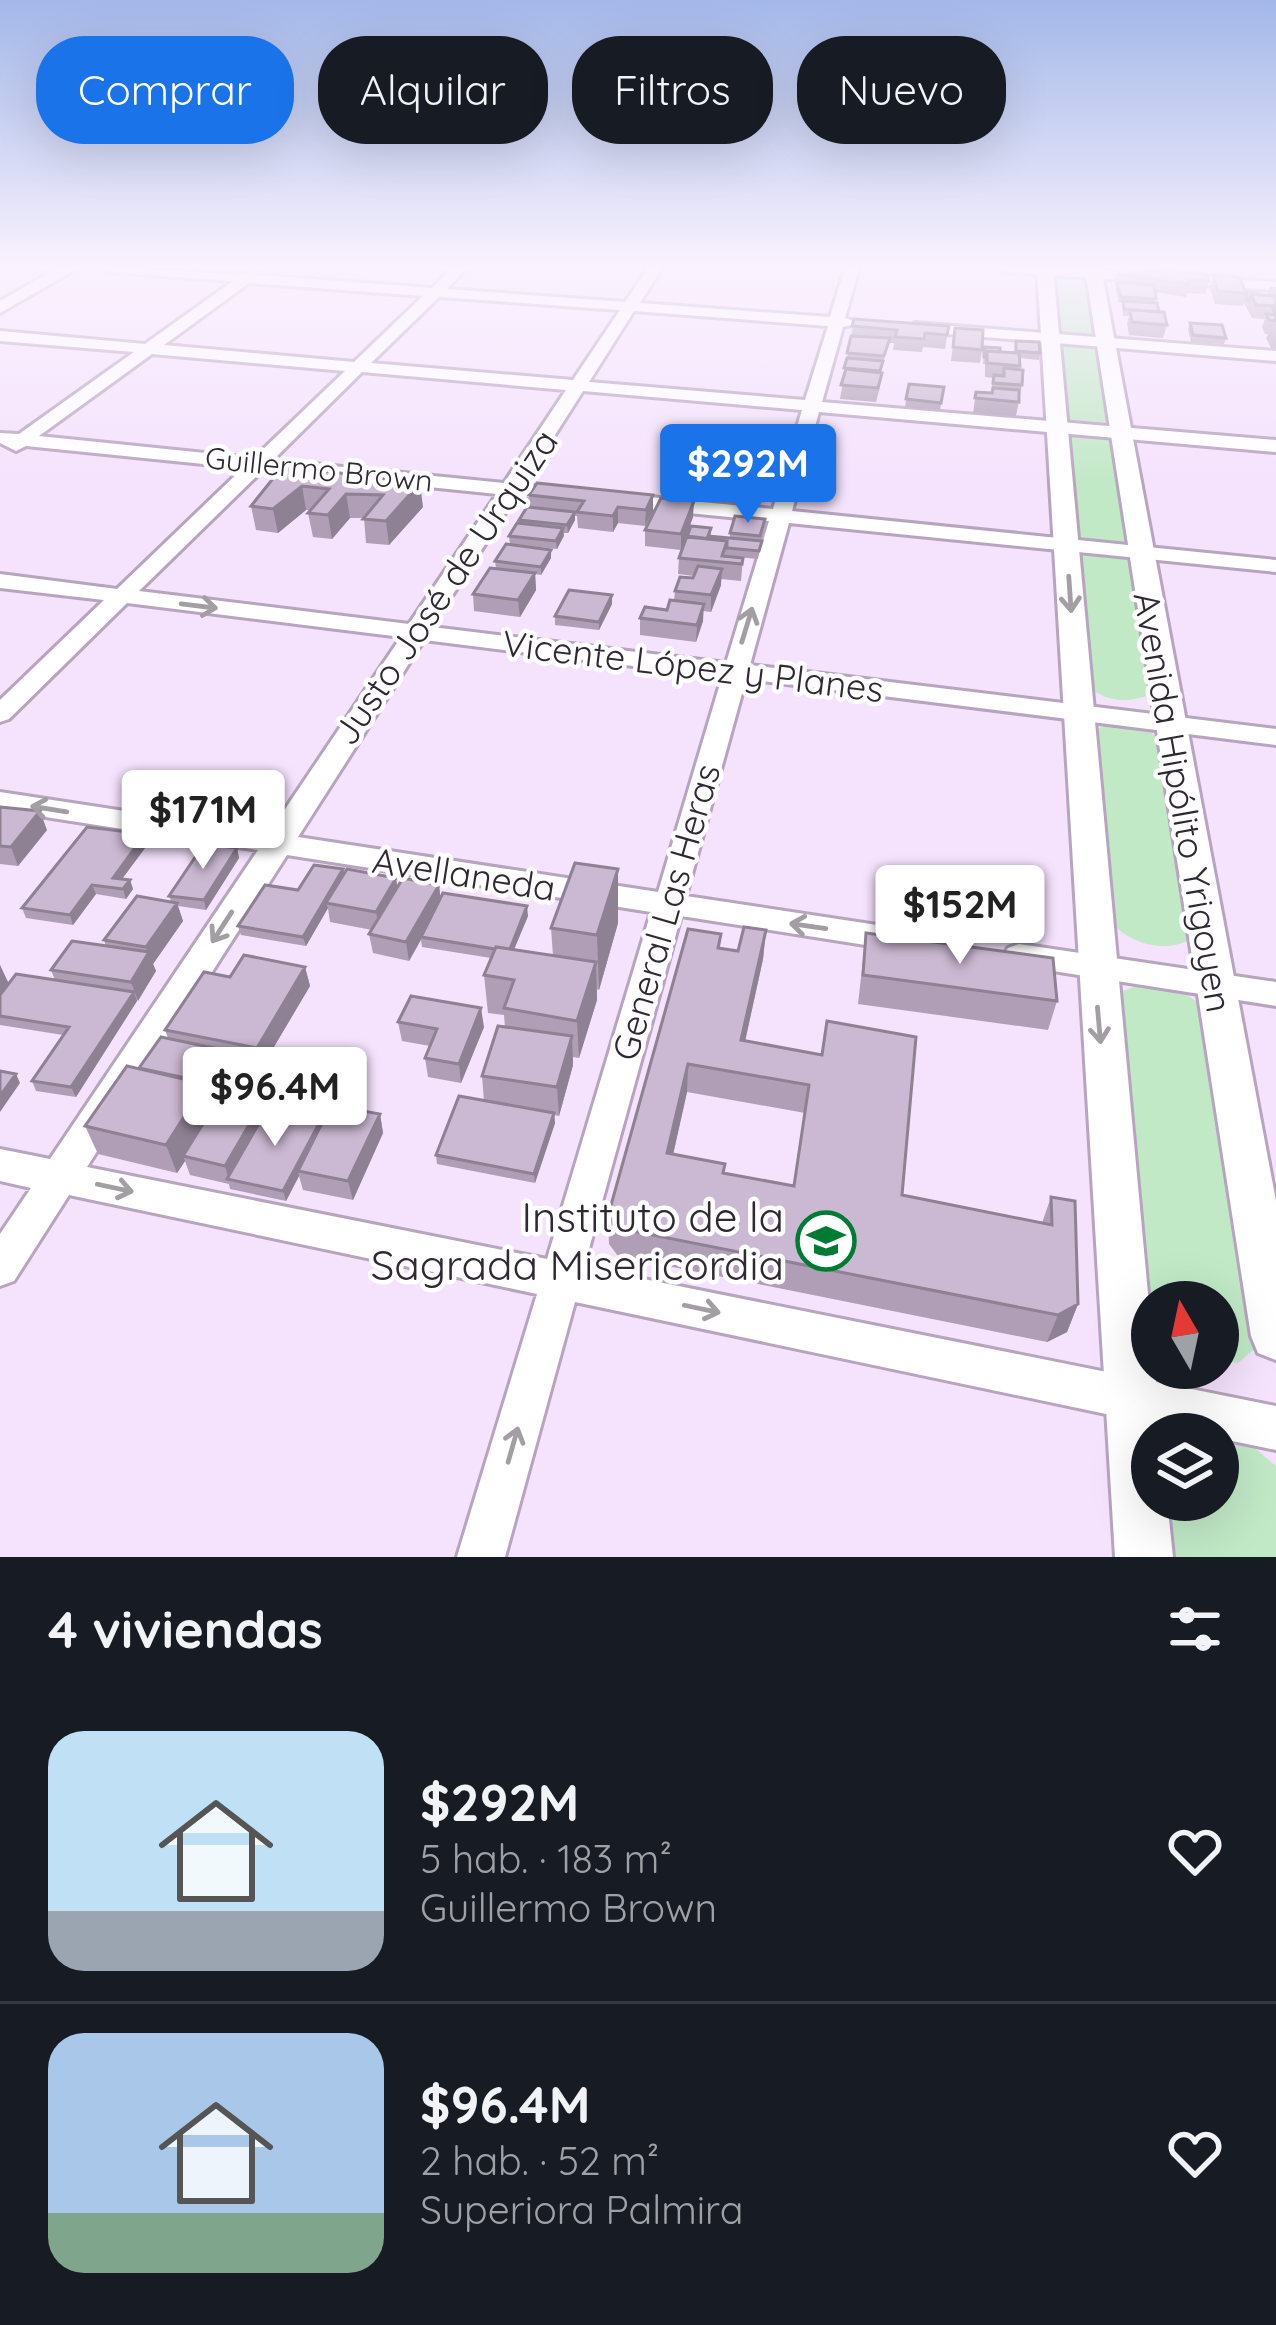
<!DOCTYPE html>
<html lang="es">
<head>
<meta charset="utf-8">
<style>
	:root { --surface:#171b24; --page:#20242c; --text:#f1f3f6; --muted:#9ea1a6; --line:#363941; --accent:#1a73e8 }
	body { margin:0; font-family:Quicksand,sans-serif; background:var(--page); color:var(--text); height:100vh; display:flex; flex-direction:column; font-size:45px; white-space:nowrap }
	* { box-sizing:border-box; margin:0 }
	p { font-size:39px; color:var(--muted) }
	.icon { flex:none; width:66px; height:66px; fill:none; stroke:currentColor; stroke-width:2; stroke-linecap:round; stroke-linejoin:round }
	.map { position:relative; height:1557px; overflow:hidden }
	.drawer { display:flex; flex-direction:column; background:var(--surface); flex:1 }
	.drawer>* { flex:none }
	.top-card { position:absolute; left:36px; top:36px; width:1206px; height:108px; display:flex; gap:24px }
	.needle { width:78px; rotate:351deg }
	.fabs { position:absolute; left:1131px; top:1281px; display:grid; gap:24px }
	.fabs a { display:grid; place-items:center; width:108px; height:108px; border-radius:50%; background:var(--surface); box-shadow:0 12px 48px #0002; font-size:60px }
	.price { position:absolute; translate:-50% -102px; padding:0 27px; border-radius:12px; background:#fff; color:#222; font-size:39px; line-height:78px; filter:drop-shadow(0 3px 6px #0008) }
	.price::after { content:''; position:absolute; left:50%; top:72px; width:36px; height:27px; margin-left:-18px; background:inherit; clip-path:polygon(0 0,100% 0,50% 100%) }
	.price.on { background:var(--accent); color:#fff }
	ul { padding:0; list-style:none }
	li { display:flex; align-items:center; gap:36px; height:300px; padding:0 48px }
	li+li { border-top:3px solid var(--line) }
	li span { display:grid; place-items:center; flex:none; width:336px; height:240px; border-radius:36px; color:#555 }
	li>.icon { margin-inline-start:auto }
	span .icon { width:144px; height:144px; fill:#fffc; stroke-width:1 }
	li b { font-size:51px }
	h2 { display:flex; justify-content:space-between; align-items:center; height:144px; padding:0 48px; font-size:51px }
	.pill { padding:0 42px; border-radius:48px; background:var(--surface); box-shadow:0 12px 48px #0002; font-size:42px; line-height:108px }
	.pill.on { background:var(--accent); color:#fff }
	.map>svg:first-child { display:block }
	.green { fill:#c1e9c6 }
	.lines { fill:none; stroke-linecap:round; stroke-linejoin:round }
	.minor-casing { stroke:#b7a4be; stroke-width:6 }
	.major-casing { stroke:#b7a4be; stroke-width:6 }
	.minor { fill:#fff; fill-rule:evenodd }
	.major { fill:#fff; fill-rule:evenodd }
	.wall { fill:#af9eb5; fill-rule:evenodd }
	.shaded-wall { fill:#8e8193 }
	.building { fill:#cbb8d2; stroke:#8e8193; stroke-width:3; fill-rule:evenodd }
	.oneway { stroke:#a29ea3 }
	.labels { text-anchor:middle; stroke-width:9; stroke-linejoin:round; paint-order:stroke }
	.far-street-label { font-size:30px; fill:#302833; stroke:#fff }
	.street-label { font-size:36px; fill:#302833; stroke:#fff }
	.near-poi-label { font-size:42px; fill:#302833; stroke:#fff; text-anchor:end }
</style>
</head>
<body>
<div class="map">
<svg width="1276" height="1557" viewBox="0 0 1276 1557">
	<rect width="100%" height="100%" fill="#f5e2fd"/>
	<path class="green" d="M1054 274 1086 276 1095 339 1060 336Z
		M1058 340 1095 343 1111 423 1069 420Z
		M1070 431 1113 435 1128 545 1078 540Z
		M1077 549 1130 554 1153 694C1129 703 1106 703 1086 685Z
		M1106 724 1151 732 1165 749 1196 937C1166 955 1129 945 1107 918L1093 732Z
		M1142 984 1182 991 1202 1006 1259 1345 1238 1363 1218 1360V1302H1152V1326L1141 1312 1112 995Z
		M1198 1430 1240 1436 1276 1466V1557H1173L1168 1500H1218V1434H1183Z"/>
	<g class="lines">
		<defs>
			<path id="minor" d="M102 268 243 274 252 270 258 275 432 288 452 268H467L447 289 625 302 648 268H662L640 303 830 317 845 268H859L845 318 860 323 843 327 822 402 1276 440V452L819 412 792 511 1276 560V572L789 523 750 665 1276 729V745L746 679 686 896 897 928 908 931 913 939 908 947 897 950 681 916 584 1267 1276 1406V1450L1218 1438V1434H1201L575 1302 505 1557H457L537 1294 69 1195 14 1281 0 1286V1234L31 1188 0 1181V1149L50 1159 258 850 0 810V792L269 833 401 637 127 603 9 719 0 722V700L104 600 0 588V574L117 589 243 468 26 446 16 451 0 443V433L19 434 134 352 0 341V331L145 344 233 281 109 272ZM249 283 423 296 354 362 164 345ZM439 297 620 310 573 380 371 363ZM634 311 828 326 805 400 589 382ZM152 354 345 371 254 458 39 436ZM362 372 566 390 504 483 273 460ZM583 391 802 410 773 509 619 494 609 500 619 506 769 521 726 663 432 627 516 496 569 501 579 495 569 489 523 485ZM263 470 497 494 409 624 139 591ZM424 640 722 677 658 892 298 837ZM287 855 651 912 547 1259 87 1167Z
				M999 268H1066L1276 282V290L1006 272Z
				M915 323 1276 351V361L910 331 907 328Z
				M1019 944 1276 982V1006L1008 964 1003 956 1008 948Z"/>
			<path id="major" d="M58 268H78L0 313V301Z
				M1037 268H1053L1161 1434H1152V1500H1167L1173 1557H1115Z
				M1085 268H1101L1276 1201V1360L1258 1353 1251 1336Z"/>
		</defs>
		<use href="#minor" class="minor-casing"/>
		<use href="#major" class="major-casing"/>
		<use href="#minor" class="minor"/>
		<use href="#major" class="major"/>
	</g>
	<path class="wall" d="M1117 268 1209 281 1205 294 1187 293 1186 297 1155 292V303L1167 325 1163 338 1129 335 1127 323 1129 316H1123L1122 303H1119L1114 280Z
		M1213 275 1246 292 1260 295 1269 296 1268 293 1270 287H1276V348H1271L1266 338 1268 334H1265L1262 327 1265 319 1252 318 1244 303 1243 306 1215 304 1210 288Z
		M854 319 949 326 945 349 923 347 922 352 893 350 894 343H889L881 368 880 387 876 402 840 399Z
		M1190 323 1226 338 1224 344 1191 342 1188 329Z
		M955 328 982 350 980 363 951 361Z
		M1016 341 1040 353 1039 360 1019 358V369L1022 385 1016 416 973 413 976 392 991 393 993 378 985 377V364H983L984 347 1000 352 1015 353Z
		M909 384 944 387 940 410 905 407Z
		M283 466 423 507 389 545 366 543 364 518H350L332 539 313 537 308 513 310 510H306L278 533 256 530 251 506Z
		M529 495H653V511L645 526 618 523 613 532 578 528 577 516H575V520L568 533H564L557 549 510 544 509 536 519 524V520L530 508Z
		M693 517 681 550 645 546V530Z
		M765 519 758 559 726 556 743 558 741 581 721 579V585L711 612 703 611V621L696 642 640 635V618L667 610 674 601 675 591 693 578 694 576 678 574 679 558 711 528V536L730 538V533Z
		M551 558 541 575 535 574 536 590 520 617 474 611 473 594 496 568 495 561Z
		M612 604 599 630 555 625V616Z
		M0 807 47 830 18 866 0 864Z
		M148 844 122 879 130 880 133 889 126 899 96 894 73 925 26 918 22 908Z
		M237 848 239 858 206 910 178 906 183 921 153 964 156 971 76 1097 36 1091 32 1081 63 1035 0 1025V965L8 984 55 980 51 970 106 946 104 940 171 901 169 896Z
		M343 869 344 875 397 887 439 885 440 898 528 916 514 950 553 956 551 928 618 923 599 990 597 989V1000L579 1058 573 1057V1065L559 1116 554 1115 555 1123 535 1183 437 1164 436 1155 484 1101 482 1076 505 1027 504 1015 488 1013 484 975 491 958 422 947 421 940 409 961 373 953 369 934 372 930 330 922 328 908 306 946 241 935 238 926 298 890Z
		M766 930 763 959 745 1041 822 1055 902 1195 1042 1223 1051 1197 1078 1304 1067 1332 1047 1342 618 1256 609 1244 608 1216 721 934 720 948 738 951ZM687 1092 805 1113 794 1186 724 1173 673 1154Z
		M866 933 1057 1001 1048 1030 858 1004Z
		M305 967 310 986 262 1067 246 1064 248 1073 238 1090 266 1096 269 1106 323 1122 380 1114 383 1133 353 1200 303 1190 299 1176 286 1201 230 1189 229 1184 190 1175 185 1161 177 1173 98 1154 85 1126 168 1038 165 1030Z
		M398 1022 484 1027 461 1083 428 1077 425 1058 430 1046 402 1041Z"/>
	<path class="shaded-wall" d="M420 483 423 507 389 545 386 521Z
		M302 486 306 510 278 533 273 509Z
		M346 494 350 518 332 539 328 515Z
		M653 495V511L645 526 646 510Z
		M694 501 693 517 681 550V534Z
		M618 507V523L613 532V516Z
		M575 512V520L568 533 567 525Z
		M563 528 564 536 557 549 556 541Z
		M551 550V558L541 575V567Z
		M722 569 721 585 711 612V595Z
		M535 573 536 590 520 617 518 600Z
		M612 595V604L599 630V622Z
		M704 604 703 621 696 642 697 625Z
		M40 811 47 830 18 866 11 847Z
		M145 834 148 844 116 887 113 878Z
		M237 848 239 858 206 910 204 900Z
		M343 869 345 879 326 903 328 908 306 946 303 937Z
		M618 869V923L599 990 597 935Z
		M396 878 399 897 380 931 376 912Z
		M130 880 133 889 126 899 123 889Z
		M92 885 96 894 73 925 70 915Z
		M439 885 441 903 409 961 406 942Z
		M177 903 183 921 153 964 156 971 138 1001 131 982 148 954 146 947Z
		M527 906 528 916 509 961 508 952Z
		M766 930 763 959 739 1069 741 1040Z
		M596 962 597 1000 579 1058 577 1021Z
		M0 965 9 984 0 996Z
		M305 967 310 986 262 1067 257 1048Z
		M134 992 137 1001 76 1097 71 1087Z
		M481 1008 484 1027 461 1083 459 1064Z
		M572 1036 573 1065 559 1116 557 1087Z
		M243 1054 248 1073 229 1105 223 1086Z
		M688 1064 687 1092 667 1182V1153Z
		M16 1074 20 1083 0 1112V1096Z
		M205 1084 215 1112 183 1156 185 1161 177 1173 166 1145Z
		M266 1096 272 1115 229 1180 225 1166Z
		M554 1113 555 1123 535 1183 534 1174Z
		M380 1114 383 1133 353 1200 348 1181Z
		M322 1118 324 1127 298 1171 299 1176 286 1201 283 1191Z
		M1078 1304 1067 1332 1047 1342 1058 1315Z"/>
	<path class="building" d="M1117 268 1207 274 1209 281 1188 280 1189 284 1119 274Z
		M1213 275 1239 277 1246 293 1218 291Z
		M1117 282 1154 285 1156 299 1121 297Z
		M1246 292 1258 293 1260 295 1251 294 1249 300H1247Z
		M1251 294 1276 296V306L1256 305Z
		M1123 301 1157 303 1159 312 1124 309Z
		M1273 309H1276V321L1269 320 1266 314 1276 315Z
		M1130 310 1164 312 1167 325 1132 322Z
		M854 319 949 326 947 335 925 333 924 339 895 337 897 330 852 326Z
		M1190 323 1222 325 1226 338 1193 335Z
		M955 328 983 330 982 350 953 347Z
		M851 336 890 338 884 356 847 353Z
		M1016 341 1039 342 1040 353 1016 351Z
		M984 347 1000 348V352L987 351 986 357H984Z
		M987 351 1019 353 1020 366 987 363Z
		M847 358 883 361 880 371 844 368Z
		M1004 368 1023 370 1022 385 993 383 994 375 1004 376Z
		M846 369 882 373 878 388 841 385Z
		M909 384 944 387 941 403 906 399Z
		M993 388 1019 390V402L975 398 976 392 992 393Z
		M283 466 420 483 386 521 363 519 383 495 346 494 328 515 308 513 329 489 302 486 273 509 251 506Z
		M537 483 653 495 646 510 618 507 613 516 577 512 584 501 529 495Z
		M661 498 694 501 681 534 645 530Z
		M527 507 575 512 567 525 519 520Z
		M735 516 765 519 760 536 730 533Z
		M517 523 563 528 556 541 509 536Z
		M691 526 711 528 708 536 762 541 759 551 727 548V541L687 537Z
		M687 536 727 541 722 556 743 558 742 564 679 558Z
		M506 544 551 550 541 567 495 561Z
		M698 566 722 569 711 595 675 591 680 577 693 578Z
		M490 568 535 573 518 600 473 594Z
		M569 590 612 595 599 622 555 616Z
		M670 600 704 604 697 625 640 618 645 607 667 610Z
		M0 807 40 811 11 847 0 846Z
		M87 827 145 834 113 878 130 880 123 889 92 885 70 915 22 908Z
		M204 844 237 848 204 900 169 896Z
		M575 863 618 869 597 935 551 928Z
		M314 865 343 869 303 937 238 926 265 885 298 890Z
		M347 869 396 878 376 912 326 903Z
		M403 878 439 885 406 942 369 934Z
		M443 893 527 906 510 949 496 947 495 949 421 937Z
		M137 896 177 903 146 947 104 940Z
		M744 927 766 930 741 1040 822 1055 827 1021 916 1037 902 1195 1052 1225 1051 1197 1075 1201 1078 1304 1058 1315 617 1228 608 1216 688 929 721 934 718 948 738 951ZM688 1064 809 1085 794 1186 723 1173 725 1164 667 1153Z
		M866 933 1053 958 1057 1001 863 975Z
		M72 941 149 952 131 982 51 970Z
		M496 947 596 962 577 1021 504 1008 514 980 484 975Z
		M244 955 305 967 257 1048 165 1030 204 972 230 977Z
		M16 974 134 992 71 1087 32 1081 69 1027 0 1016V995Z
		M411 996 481 1008 459 1064 425 1058 437 1029 398 1022Z
		M498 1026 572 1036 557 1087 482 1076Z
		M161 1037 243 1054 223 1086 139 1068Z
		M127 1066 205 1084 166 1145 85 1126Z
		M0 1071 16 1074 0 1096Z
		M226 1087 266 1096 225 1166 183 1156Z
		M459 1096 554 1113 534 1174 436 1155Z
		M331 1105 380 1114 348 1181 298 1171Z
		M269 1106 322 1118 283 1191 227 1179Z"/>
	<defs><path id="oneway-shaft" d="M-6 0H5M1.5-3L5.5 0L1.5 3" fill="none" stroke-width="1.6" stroke-linecap="round" stroke-linejoin="round" transform="scale(3)"/></defs>
	<g class="oneway">
		<use href="#oneway-shaft" transform="translate(1070 594) rotate(86)"/>
		<use href="#oneway-shaft" transform="translate(199 606) rotate(7)"/>
		<use href="#oneway-shaft" transform="translate(747 625) rotate(-73)"/>
		<use href="#oneway-shaft" transform="translate(49 809) rotate(-171)"/>
		<use href="#oneway-shaft" transform="translate(808 926) rotate(-172)"/>
		<use href="#oneway-shaft" transform="translate(222 927) rotate(123)"/>
		<use href="#oneway-shaft" transform="translate(1099 1025) rotate(85)"/>
		<use href="#oneway-shaft" transform="translate(115 1188) rotate(12)"/>
		<use href="#oneway-shaft" transform="translate(702 1309) rotate(12)"/>
		<use href="#oneway-shaft" transform="translate(513 1445) rotate(-74)"/>
	</g>
	<linearGradient id="sky" x2="0" y2="1"><stop stop-color="#a3b7e8"/><stop offset="0.55" stop-color="#faf2fe"/><stop offset="1" stop-color="#faf2fe" stop-opacity="0"/></linearGradient>
	<rect width="1276" height="486" fill="url(#sky)"/>
	<defs>
		<symbol id="school-ring" viewBox="-11 -11 22 22"><circle r="9.5" fill="#fff" stroke="#007b33" stroke-width="1.5"/><path d="M0-5L7-2L0 1L-7-2ZM-4 1L0 2.5L4 1V4Q0 6-4 4Z" fill="#007b33"/></symbol>
	</defs>
	<g fill-rule="evenodd">
		<use href="#school-ring" x="793" y="1208" width="66" height="66"/>
	</g>
	<g class="labels">
		<g class="far-street-label">
			<text transform="translate(319 470) rotate(6)" y="10">Guillermo Brown</text>
		</g>
		<g class="street-label">
			<text transform="translate(445 587) rotate(-56)" y="13">Justo José de Urquiza</text>
			<text transform="translate(693 666) rotate(7)" y="13">Vicente López y Planes</text>
			<text transform="translate(1183 802) rotate(80)" y="13">Avenida Hipólito Yrigoyen</text>
			<text transform="translate(464 874) rotate(9)" y="13">Avellaneda</text>
			<text transform="translate(666 912) rotate(-74)" y="13">General Las Heras</text>
		</g>
		<g class="near-poi-label">
			<text x="784" y="1232">Instituto de la<tspan x="784" dy="48">Sagrada Misericordia</tspan></text>
		</g>
	</g>
</svg>
<div class="fabs">
<a><svg class="needle" viewBox="-14 -14 28 28"><path d="M0-13l5 13h-10z" fill="#e53935"/><path d="M0 13l5-13h-10z" fill="#9ea1a6"/></svg></a>
<a><svg class="icon" aria-label="layers" viewBox="0 0 24 24"><path d="M12 4l9 5-9 5-9-5zM3 14l9 5 9-5"/></svg></a>
</div>
<b class="price on" style="left:748px;top:526px">$292M</b>
<b class="price" style="left:203px;top:872px">$171M</b>
<b class="price" style="left:960px;top:967px">$152M</b>
<b class="price" style="left:275px;top:1149px">$96.4M</b>
<div class="top-card">
<a class="pill on">Comprar</a>
<a class="pill">Alquilar</a>
<a class="pill">Filtros</a>
<a class="pill">Nuevo</a>
</div>
</div>
<section class="drawer">
<h2>4 viviendas<svg class="icon" aria-label="filters" viewBox="0 0 24 24"><path d="M4 7h16M4 17h16"/><circle cx="9" cy="7" r="2"/><circle cx="15" cy="17" r="2"/></svg></h2>
<ul>
<li><span style="background:linear-gradient(#bfe0f5 75%,#9aa5b1 0)"><svg class="icon" aria-label="home" viewBox="0 0 24 24"><path d="M3 11l9-7 9 7M6 9v11h12V9"/></svg></span><div><b>$292M</b><p>5 hab. · 183 m²</p><p>Guillermo Brown</p></div><svg class="icon" aria-label="heart" viewBox="0 0 24 24"><path d="M12 20l-8-8c-3-5 5-10 8-4 3-6 11-1 8 4z"/></svg></li>
<li><span style="background:linear-gradient(#a9c7e8 75%,#7fa58c 0)"><svg class="icon" aria-label="home" viewBox="0 0 24 24"><path d="M3 11l9-7 9 7M6 9v11h12V9"/></svg></span><div><b>$96.4M</b><p>2 hab. · 52 m²</p><p>Superiora Palmira</p></div><svg class="icon" aria-label="heart" viewBox="0 0 24 24"><path d="M12 20l-8-8c-3-5 5-10 8-4 3-6 11-1 8 4z"/></svg></li>
</ul>
</section>
</body>
</html>
